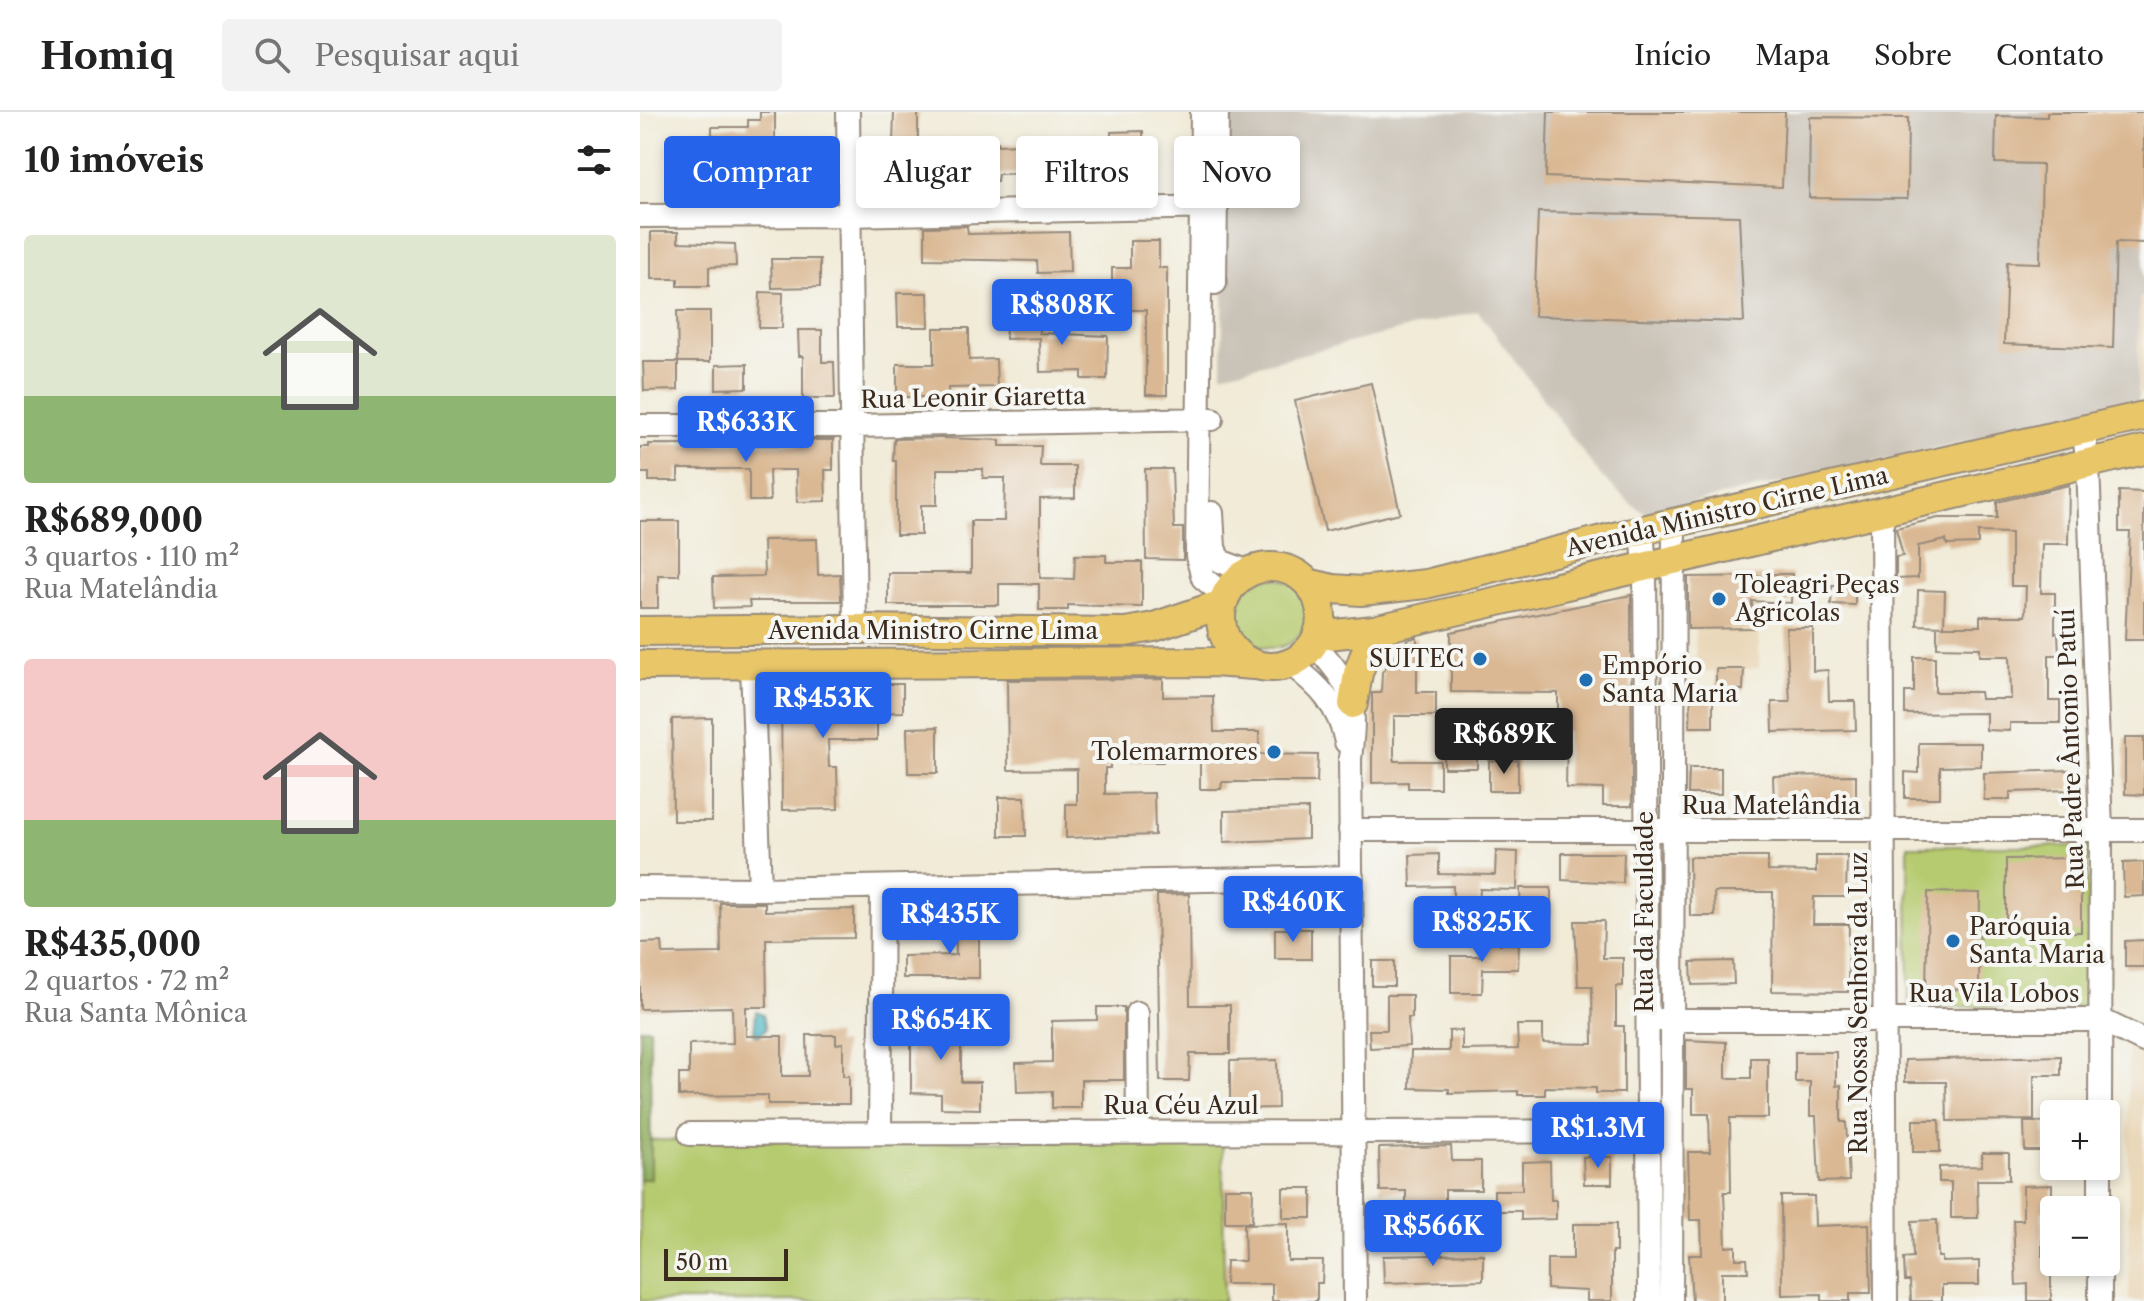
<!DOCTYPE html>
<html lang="pt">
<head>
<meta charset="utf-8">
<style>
	:root { --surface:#fff; --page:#f2f2f2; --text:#222; --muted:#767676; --line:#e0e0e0; --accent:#2563eb }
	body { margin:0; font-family:"Libre Caslon Text",serif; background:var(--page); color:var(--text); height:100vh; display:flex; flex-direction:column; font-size:30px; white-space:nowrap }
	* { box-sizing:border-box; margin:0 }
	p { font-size:26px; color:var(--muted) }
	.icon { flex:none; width:44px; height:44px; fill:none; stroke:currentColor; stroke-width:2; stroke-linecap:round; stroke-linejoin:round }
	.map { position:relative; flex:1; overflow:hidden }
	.side { display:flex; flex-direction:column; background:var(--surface); width:640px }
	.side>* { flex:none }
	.hud { position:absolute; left:24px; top:24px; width:760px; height:72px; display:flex; gap:16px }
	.fabs { position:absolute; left:1400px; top:988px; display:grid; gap:16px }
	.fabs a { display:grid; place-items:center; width:80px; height:80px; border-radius:8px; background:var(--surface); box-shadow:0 4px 12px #0003; font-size:40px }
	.scale { position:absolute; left:24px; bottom:20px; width:124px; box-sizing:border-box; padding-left:8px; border:4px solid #3b2a1e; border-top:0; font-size:22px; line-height:28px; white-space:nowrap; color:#3b2a1e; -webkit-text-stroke:6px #f6f6f2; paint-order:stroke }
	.price { position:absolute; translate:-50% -68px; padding:0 18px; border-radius:8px; background:var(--accent); color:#fff; font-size:26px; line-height:52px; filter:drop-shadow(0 2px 4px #0008) }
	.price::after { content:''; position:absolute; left:50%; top:48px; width:24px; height:18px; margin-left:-12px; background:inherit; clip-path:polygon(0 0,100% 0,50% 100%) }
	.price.active { background:#222; color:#fff }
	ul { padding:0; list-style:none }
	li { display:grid; align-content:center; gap:16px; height:424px; padding:0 24px }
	li span { display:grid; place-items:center; height:248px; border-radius:8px; color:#555 }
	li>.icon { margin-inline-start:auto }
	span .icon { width:144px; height:144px; fill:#fffc; stroke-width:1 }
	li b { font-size:34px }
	h2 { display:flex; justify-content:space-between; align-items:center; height:96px; padding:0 24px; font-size:34px }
	.pill { padding:0 28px; border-radius:8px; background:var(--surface); box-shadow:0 4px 12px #0003; font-size:28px; line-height:72px }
	.pill.active { background:var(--accent); color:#fff }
	header { display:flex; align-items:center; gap:48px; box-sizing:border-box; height:112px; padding:0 40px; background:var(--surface); border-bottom:2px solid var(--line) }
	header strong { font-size:38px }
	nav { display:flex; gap:44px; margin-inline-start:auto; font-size:28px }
	.search { width:560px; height:72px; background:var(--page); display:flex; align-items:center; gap:20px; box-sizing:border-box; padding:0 28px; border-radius:8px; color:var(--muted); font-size:30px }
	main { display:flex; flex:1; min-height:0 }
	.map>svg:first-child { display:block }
	.built { fill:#ead8ba }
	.industrial { fill:#cac3b8 }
	.green { fill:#b6cb70; stroke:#787a47; stroke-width:2 }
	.forest { fill:#90af62; stroke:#666c40; stroke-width:2 }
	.water { fill:#49b6c4; stroke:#427071; stroke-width:2 }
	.building { fill:#dab893 }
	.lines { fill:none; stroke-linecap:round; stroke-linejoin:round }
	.minor-casing { stroke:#968a7b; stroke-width:26 }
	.major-casing { stroke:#968a7b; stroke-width:32 }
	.minor { stroke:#fff; stroke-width:22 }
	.major { stroke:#e9c769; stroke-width:28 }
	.poi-dot { fill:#1f6fb2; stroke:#f6f6f2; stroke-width:3 }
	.labels { text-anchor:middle; stroke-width:8; stroke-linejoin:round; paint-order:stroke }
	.street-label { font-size:24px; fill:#3b2a1e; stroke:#f6f6f2 }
	.poi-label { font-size:24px; fill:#3b2a1e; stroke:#f6f6f2; text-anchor:start }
</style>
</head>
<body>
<header>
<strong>Homiq</strong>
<div class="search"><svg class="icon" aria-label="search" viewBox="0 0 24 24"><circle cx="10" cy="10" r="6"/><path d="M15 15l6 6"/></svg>Pesquisar aqui</div>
<nav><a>Início</a><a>Mapa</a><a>Sobre</a><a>Contato</a></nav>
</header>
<main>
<section class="side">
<h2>10 imóveis<svg class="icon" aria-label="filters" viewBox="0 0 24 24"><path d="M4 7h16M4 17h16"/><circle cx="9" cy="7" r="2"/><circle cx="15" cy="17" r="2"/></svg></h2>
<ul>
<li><span style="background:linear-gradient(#dfe7d0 65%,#8fb573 0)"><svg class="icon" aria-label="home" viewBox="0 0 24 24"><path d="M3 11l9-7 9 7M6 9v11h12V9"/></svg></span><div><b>R$689,000</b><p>3 quartos · 110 m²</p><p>Rua Matelândia</p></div></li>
<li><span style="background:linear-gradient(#f6c9c9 65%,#8fb573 0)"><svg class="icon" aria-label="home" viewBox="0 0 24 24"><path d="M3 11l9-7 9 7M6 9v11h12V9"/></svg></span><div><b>R$435,000</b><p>2 quartos · 72 m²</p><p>Rua Santa Mônica</p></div></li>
</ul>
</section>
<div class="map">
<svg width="1504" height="1189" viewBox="0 0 1504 1189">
	<rect width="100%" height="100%" fill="#f6f6f2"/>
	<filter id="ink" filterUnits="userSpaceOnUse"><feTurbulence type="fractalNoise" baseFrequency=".0125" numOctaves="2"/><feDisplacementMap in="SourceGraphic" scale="16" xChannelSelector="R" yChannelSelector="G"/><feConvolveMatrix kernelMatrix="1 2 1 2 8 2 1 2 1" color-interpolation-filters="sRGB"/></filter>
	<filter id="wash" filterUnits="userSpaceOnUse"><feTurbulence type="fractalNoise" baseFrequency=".006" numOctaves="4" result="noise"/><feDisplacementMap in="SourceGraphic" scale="32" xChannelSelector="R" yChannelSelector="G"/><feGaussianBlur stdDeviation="1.8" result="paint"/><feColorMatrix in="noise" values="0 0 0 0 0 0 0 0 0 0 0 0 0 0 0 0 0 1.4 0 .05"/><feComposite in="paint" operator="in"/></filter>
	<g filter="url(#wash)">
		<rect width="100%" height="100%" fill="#f1ebd8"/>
		<path class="built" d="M1504 184V281L1499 282V185Z
			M1054 476H1119V556L1056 560Z
			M1488 934 1504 941V1189H1489Z"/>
		<path class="industrial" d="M587 0H1504V184L1499 186 1498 291 1005 401 991 392 959 362 838 199 582 262Z"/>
		<path class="green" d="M597 501a35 35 0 1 1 70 0a35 35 0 1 1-70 0Z
			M1268 734H1448V894L1269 895Z
			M11 1028 583 1030 584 1189H0V1067L11 1066Z"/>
		<path class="forest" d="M0 916H10L11 1067H0Z"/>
		<path class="water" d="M116 899 123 902 126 917 119 924 114 922Z"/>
		<g id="blocks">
			<path class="building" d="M120 0H135V34L103 35 102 53H95V62H72V15H108V8H120Z
				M254 0H278V47H282V66H252Z
				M908 0H1145L1142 75 906 65Z
				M1407 0H1504V131L1476 130 1473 236 1364 232 1367 150 1400 151 1402 52 1355 51 1356 4 1407 5Z
				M1170 5 1268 6 1267 87 1169 86Z
				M503 19 504 65 472 66 471 20Z
				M333 29 358 30V33L433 30 434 60 358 62 357 69H332Z
				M898 100 1099 104 1104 210 894 204Z
				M327 114 328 122 429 120 430 160 398 161 397 149 285 147V115Z
				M11 120H38V130L95 132 96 154 69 155V174H38V167H11Z
				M490 129H519V156H527V283H506V198H472V156H490Z
				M131 147H180V175L132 176Z
				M120 180 143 181 142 216H119Z
				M257 181H288L289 215H258Z
				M37 199H70V250H38Z
				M365 200H399V221L468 224 467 267H442V259L400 260 399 226 366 227Z
				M294 216H329V248L356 247 357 275 308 276V285H257V252H294Z
				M158 218H182V250H194L195 286H163V244H159Z
				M3 250H38V278L4 279Z
				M107 252V276L76 277V253Z
				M731 271 760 401 685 419 655 289Z
				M302 326 360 328V334H401L400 354H435V386L400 387V466L434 467 435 443H466V450H502V495L428 493V498H399V472H359V493H248V461H331V409H364L365 366H343V357H297V393H281V423H256V349H253L254 327Z
				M169 328H193V358H185L186 389 157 390 156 358H129L130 389H109V357H38V369H9V361H0V335H9V332L169 333Z
				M505 357H532L534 416H543V448L506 447Z
				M1429 373 1428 432H1402L1401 481H1415V521H1418L1419 543H1409V589H1420V611H1370V619L1346 618V601L1265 602V580H1274V545H1295V580H1340L1341 587H1371L1370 544H1340V536L1297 535V514H1340V504H1385L1386 474H1371V421L1338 420V432L1307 433 1306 428 1278 434V466L1256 467V445L1263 444 1256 416 1298 406H1357V390Z
				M1479 379 1504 380V528H1485L1490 420H1479Z
				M0 409H39V463H18V496H0Z
				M177 427 178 463 200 462 201 489H109L110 495 74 496 73 465 124 464 123 428Z
				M1131 462H1152L1151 491 1112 489 1113 516 1048 517V465L1131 464Z
				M1192 473H1215V493L1191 492Z
				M1278 478 1305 479 1304 514 1277 513Z
				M991 483 992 694H963V677L926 676 927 619H918V581L811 580V520Z
				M1146 516H1173V559L1188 558 1189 589H1215L1216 618 1133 620 1132 590H1150Z
				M777 525V580H796V604H754V649H800V676H768V670L732 671V581H741L742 560 767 528Z
				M1076 557H1104L1103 578H1076Z
				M523 567V585L573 584 574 620H619V642L678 643 677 670H582L581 677H560V640H523V650H470V656H465V682L514 681 515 723 426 726V692H437V657L368 658 367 568Z
				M245 572H263V600L237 601V628H188L189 655H197L198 697 142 698 141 574H187L188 588H245Z
				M1051 580H1073V615H1050Z
				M72 606V709H33L32 607Z
				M298 615V661H268L267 616Z
				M804 619H837V656H804Z
				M1485 626H1504V683L1485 682Z
				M1279 631H1341V654L1300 655V686H1265V660L1279 661Z
				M878 648V679H849V649Z
				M1049 656H1081V682H1048Z
				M1430 658 1431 678 1370 680V688H1344V661Z
				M1216 663V690L1134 691 1133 664Z
				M359 685H385L386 724H359Z
				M668 697V727L584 730V699Z
				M856 739 878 740 877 778 840 777 839 793 813 792V774L771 775 770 743 799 742V762L855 763Z
				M922 741H984L983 771 922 768Z
				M1176 744H1207L1206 785H1174L1173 812H1209L1208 880 1132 879 1133 780H1074L1075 804H1050L1049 745H1128V759L1176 760Z
				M1441 746V820H1366V747Z
				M1504 750V784L1484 785 1483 751Z
				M880 776H911V803H881Z
				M1288 780 1340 781 1339 878 1286 877Z
				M549 782 550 893H590V942H550L549 969H520L517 783Z
				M262 789H283L284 812H263Z
				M80 791H125V799L214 797V826L126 827 127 895H106V924H142V964H168L167 923H196V932L203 931V964H209V992H128V983L39 984V962H49V932L93 931 92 895 0 897V831L22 830 23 842 81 841Z
				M339 804V866H263V844L316 843 315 805Z
				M935 809H964L963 846H983V874H976V914H984V981H956V976L905 975V983H878V979L809 981V977L770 976 771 939H809V919L822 918V938L878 937 877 913H903V931L953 932 952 874H938Z
				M635 817H671V847H635Z
				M843 819H860V832H879L878 857H843L842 881H811V844H843Z
				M1504 828V855H1485V829Z
				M732 849H754V874H732Z
				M1093 849 1094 872 1052 873 1051 850Z
				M747 883H772V906H768L769 934 730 936 729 918H747Z
				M457 895H484V968H441V996H412V979L377 980 376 951 412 950V909L457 908Z
				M271 904H321V970H340V997L301 996V982L271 981Z
				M1046 928 1086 930V966H1111V946H1128V1006H1090L1091 1080H1084L1086 1135 1096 1134V1147H1107L1108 1160H1082V1189H1052L1049 1143H1062L1061 1108H1050L1048 1040H1070L1069 1002H1053V977H1046Z
				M1155 940H1196V974L1201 973V1010H1206L1209 1069 1179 1070 1176 1004H1170V970H1155Z
				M1421 944V963H1394V1008L1307 1009 1306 970H1265V948Z
				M637 948 638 996 590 997V949Z
				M1273 1008H1299L1300 1040H1273Z
				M1384 1010H1404L1405 1039H1385Z
				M811 1034 812 1049H841V1078H805V1102L766 1103V1079H740L739 1036Z
				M1342 1041H1369V1068H1337L1338 1106H1311V1070H1299V1055L1342 1054Z
				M943 1045H972V1072H944Z
				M910 1049 911 1088H916V1107L881 1108V1099H854V1078H882V1050Z
				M1412 1073V1099H1402V1144L1411 1143V1189H1388V1172L1376 1173 1373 1108H1383V1074Z
				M585 1076H613L612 1110H585Z
				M643 1076H672V1106H643Z
				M1141 1084H1174L1175 1114 1229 1112 1231 1181H1210V1189H1182V1182L1142 1183Z
				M1297 1108 1298 1145H1302V1150L1339 1149V1173H1302V1189H1271L1270 1169H1265L1264 1146 1273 1145 1272 1109Z
				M648 1111V1149H683L682 1171H677V1189H632V1172H585L586 1149H605L604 1112Z
				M933 1112H976V1140H972V1189H947V1179L907 1177V1147H933Z
				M843 1142V1168L744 1171 743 1144Z"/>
		</g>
	</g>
	<g filter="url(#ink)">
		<use href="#blocks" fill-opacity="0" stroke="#968a7b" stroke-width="2"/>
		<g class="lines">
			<defs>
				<path id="minor" d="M208 0 215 517
					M562 0 557 444 563 466 585 484
					M0 104 208 103 577 95
					M575 171 577 0
					M0 314H212L572 307
					M1443 318 1448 351 1461 718 1460 1002
					M1242 400 1246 1189
					M572 401 574 436 580 449 609 460
					M1002 418 1005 454 1009 1189
					M674 532C714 576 717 588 710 647L715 1189
					M650 552C679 573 699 594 706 630
					M112 553 120 777
					M710 718H1504
					M0 776 120 777 712 765
					M497 901 498 1019
					M1020 908H1461L1504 929
					M240 1020 242 775
					M50 1022 1031 1019
					M1460 1098V1054
					M1031 1189 1034 411
					M1460 1189V1150"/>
				<path id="major" d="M581 505a50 50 0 1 1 100 0a50 50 0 1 1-100 0Z
					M668 471 693 477 721 479 786 472 1002 418 1504 304
					M0 519 215 517 485 520 514 515 582 492
					M678 524 734 518 1504 338
					M0 553 574 550 613 553
					M713 592 718 561 734 518"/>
			</defs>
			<use href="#minor" class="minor-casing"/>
			<use href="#major" class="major-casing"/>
			<use href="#minor" class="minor"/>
			<use href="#major" class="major"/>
		</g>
	</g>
	<g class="poi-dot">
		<circle cx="1079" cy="487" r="8"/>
		<circle cx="840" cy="547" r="8"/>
		<circle cx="946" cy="568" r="8"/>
		<circle cx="634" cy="640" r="8"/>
		<circle cx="1313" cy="829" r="8"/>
	</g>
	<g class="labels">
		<g class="street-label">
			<text transform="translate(333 286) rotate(-1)" y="8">Rua Leonir Giaretta</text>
			<text transform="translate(1087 400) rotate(-13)" y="8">Avenida Ministro Cirne Lima</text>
			<text x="293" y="527">Avenida Ministro Cirne Lima</text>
			<text transform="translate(1431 637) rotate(-92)" y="8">Rua Padre Ântonio Patuí</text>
			<text x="1131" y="702">Rua Matelândia</text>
			<text transform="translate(1005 800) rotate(-90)" y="8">Rua da Faculdade</text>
			<text x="1354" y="890">Rua Vila Lobos</text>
			<text transform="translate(1219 891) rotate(-90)" y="8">Rua Nossa Senhora da Luz</text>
			<text x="541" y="1002">Rua Céu Azul</text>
		</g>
		<g class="poi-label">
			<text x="1095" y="481">Toleagri Peças<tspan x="1095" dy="28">Agrícolas</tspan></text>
			<text x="824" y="555" text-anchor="end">SUITEC</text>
			<text x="962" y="562">Empório<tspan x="962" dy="28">Santa Maria</tspan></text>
			<text x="618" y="648" text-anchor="end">Tolemarmores</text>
			<text x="1329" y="823">Paróquia<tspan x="1329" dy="28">Santa Maria</tspan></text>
		</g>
	</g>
</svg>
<div class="fabs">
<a>+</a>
<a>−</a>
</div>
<div class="scale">50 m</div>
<b class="price" style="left:422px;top:235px">R$808K</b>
<b class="price" style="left:106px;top:352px">R$633K</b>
<b class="price" style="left:183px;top:628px">R$453K</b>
<b class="price active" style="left:864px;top:664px">R$689K</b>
<b class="price" style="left:653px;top:832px">R$460K</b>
<b class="price" style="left:310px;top:844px">R$435K</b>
<b class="price" style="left:842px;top:852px">R$825K</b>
<b class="price" style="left:301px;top:950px">R$654K</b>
<b class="price" style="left:958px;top:1058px">R$1.3M</b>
<b class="price" style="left:793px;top:1156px">R$566K</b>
<div class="hud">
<a class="pill active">Comprar</a>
<a class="pill">Alugar</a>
<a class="pill">Filtros</a>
<a class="pill">Novo</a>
</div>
</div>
</main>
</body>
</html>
